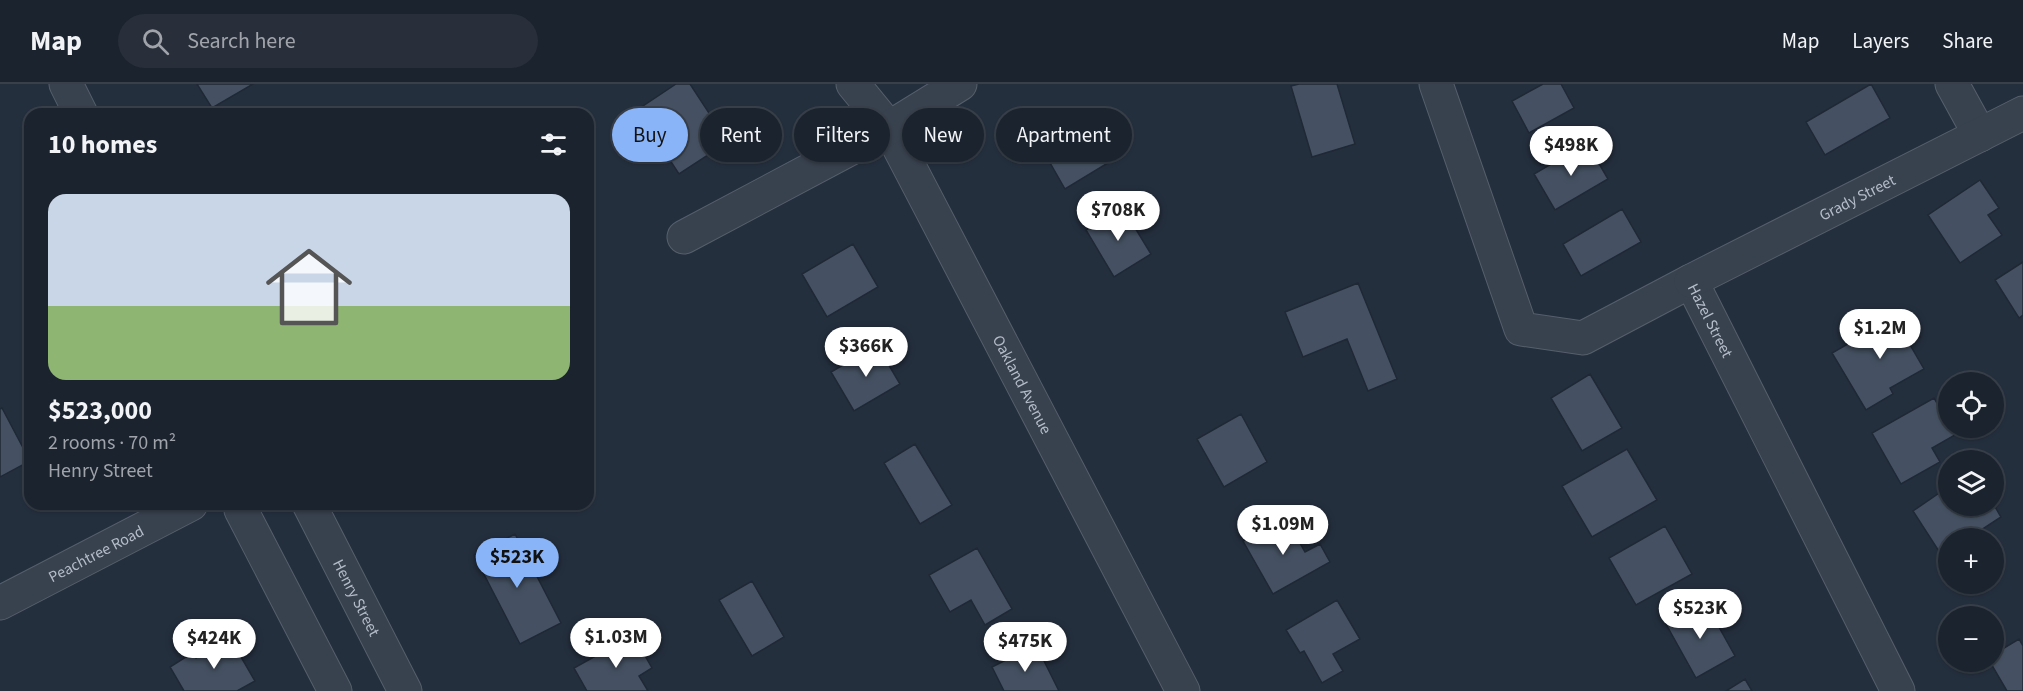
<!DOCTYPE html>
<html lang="en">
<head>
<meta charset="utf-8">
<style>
	:root { --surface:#1b232e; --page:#282f3a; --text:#f1f3f6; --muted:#a0a4aa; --line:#39404a; --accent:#8ab4f8 }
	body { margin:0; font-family:"Source Sans 3",sans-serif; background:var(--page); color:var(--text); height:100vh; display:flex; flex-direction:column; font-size:22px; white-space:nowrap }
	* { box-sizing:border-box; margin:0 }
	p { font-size:20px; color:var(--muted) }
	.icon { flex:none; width:33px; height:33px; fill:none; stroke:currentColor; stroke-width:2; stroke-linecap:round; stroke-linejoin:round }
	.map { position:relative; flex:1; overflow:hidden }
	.details { position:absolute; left:24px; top:24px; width:570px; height:402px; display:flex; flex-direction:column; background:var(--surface); border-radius:18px; box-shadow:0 2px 4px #0004,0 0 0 2px var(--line) }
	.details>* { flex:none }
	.guide { position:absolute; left:612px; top:24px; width:570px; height:54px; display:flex; gap:12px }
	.buttons { position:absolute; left:1938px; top:288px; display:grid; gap:12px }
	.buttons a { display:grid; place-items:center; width:66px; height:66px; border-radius:50%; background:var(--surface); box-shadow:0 2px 4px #0004,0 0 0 2px var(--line); font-size:30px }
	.price { position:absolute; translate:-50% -51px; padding:0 14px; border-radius:21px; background:#fff; color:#222; font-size:20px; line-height:39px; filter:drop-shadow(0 2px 3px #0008) }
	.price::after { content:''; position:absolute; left:50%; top:36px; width:18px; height:14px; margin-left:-9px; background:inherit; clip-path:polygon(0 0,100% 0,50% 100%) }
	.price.active { background:var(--accent); color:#111 }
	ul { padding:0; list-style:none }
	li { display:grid; align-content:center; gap:12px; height:318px; padding:0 24px }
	li span { display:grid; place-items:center; height:186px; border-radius:18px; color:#555 }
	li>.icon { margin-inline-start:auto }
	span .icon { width:108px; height:108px; fill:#fffc; stroke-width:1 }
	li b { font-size:26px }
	h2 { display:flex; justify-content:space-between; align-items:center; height:72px; padding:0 24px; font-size:26px }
	.pill { padding:0 21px; border-radius:27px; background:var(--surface); box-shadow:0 2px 4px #0004,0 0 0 2px var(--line); font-size:21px; line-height:54px }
	.pill.active { background:var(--accent); color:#111 }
	header { display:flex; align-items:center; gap:36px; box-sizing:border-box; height:84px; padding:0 30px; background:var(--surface); border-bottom:2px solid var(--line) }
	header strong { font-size:28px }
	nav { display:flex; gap:33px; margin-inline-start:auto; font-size:21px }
	.search { width:420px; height:54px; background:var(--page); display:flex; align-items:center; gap:15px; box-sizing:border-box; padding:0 21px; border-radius:33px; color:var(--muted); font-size:22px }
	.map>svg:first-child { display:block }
	.building { fill:#455162; stroke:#1f2835; stroke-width:1.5 }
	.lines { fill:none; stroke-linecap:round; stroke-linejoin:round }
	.minor-casing { stroke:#565f6c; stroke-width:35 }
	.minor { stroke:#38414e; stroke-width:33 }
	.labels { text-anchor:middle; stroke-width:6; stroke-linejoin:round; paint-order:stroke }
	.street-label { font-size:16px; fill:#b4bcc9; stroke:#1d2633 }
</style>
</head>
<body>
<header>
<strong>Map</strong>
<div class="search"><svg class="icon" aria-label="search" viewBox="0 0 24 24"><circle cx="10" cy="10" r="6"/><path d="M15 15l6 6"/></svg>Search here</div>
<nav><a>Map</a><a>Layers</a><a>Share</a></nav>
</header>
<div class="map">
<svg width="2023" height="607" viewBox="0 0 2023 607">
	<rect width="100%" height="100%" fill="#242f3e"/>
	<path class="building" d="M197 0H253L212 24Z
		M676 0H690L728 58 679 90 637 26Z
		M1299 0H1337L1355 60 1312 73 1291 2Z
		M1543 0H1561L1574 24 1529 49 1512 17Z
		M1871 0 1890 34 1825 71 1806 38Z
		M1092 42 1099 55 1113 47 1126 68 1065 105 1045 70Z
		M1554 47 1566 67 1541 81 1530 61Z
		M1587 59 1608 95 1555 126 1534 90Z
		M1980 96 1999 124 1988 131 2002 151 1960 179 1928 131Z
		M1123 124 1151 170 1114 193 1086 146Z
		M1622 125 1641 158 1581 192 1563 160Z
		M853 160 878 203 827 233 802 190Z
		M2023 178V231L2019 234 1995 196Z
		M1358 199 1397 295 1368 307 1347 255 1303 273 1285 228Z
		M1905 227 1920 253 1909 259 1924 285 1890 304 1893 310 1866 326 1832 269Z
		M877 261 900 300 854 327 831 288Z
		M1590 290 1622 344 1582 367 1551 314Z
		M1934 314 1955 351 1932 364 1940 378 1901 400 1872 349Z
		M2 324 30 377 0 393V325Z
		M1241 330 1267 378 1224 403 1197 355Z
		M915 360 952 421 920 440 884 379Z
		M1627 365 1657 416 1592 453 1562 402Z
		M1948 403V422L1994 421 2001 433 1969 454H1948V468L1942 472 1913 427Z
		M1285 433 1305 468 1320 460 1330 478 1273 510 1243 457Z
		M1665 442 1692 490 1636 521 1609 474Z
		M515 450 561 539 520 560 474 471Z
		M977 464 1012 525 985 541 971 516 950 528 929 491Z
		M752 497 784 553 752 572 719 516Z
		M1337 516 1360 555 1333 570 1343 587 1322 599 1304 567 1300 569 1286 546Z
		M1705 518 1735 572 1696 594 1666 540Z
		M633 551 652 584 639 592 648 607H587L574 584Z
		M230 554 255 597 237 607H184L170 583 192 569 196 574Z
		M2019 555 2023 562V607H2007L1990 578H1994V570Z
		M1036 561 1059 607H1004L992 583Z
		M1745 595 1752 607H1726Z"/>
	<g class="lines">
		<defs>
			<g id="minor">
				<path d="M66 0 81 30"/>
				<path id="s1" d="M853 0 889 44 1183 607"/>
				<path id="s2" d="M1436 0 1521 245 1583 254 1691 197 1898 607"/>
				<path d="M1952 0 1980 51"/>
				<path d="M684 153 889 44 960 0"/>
				<path id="s3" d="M1691 197 2023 29"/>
				<path d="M244 420 241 426 335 607"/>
				<path id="s4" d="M309 420 405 607"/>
				<path id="s5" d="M0 519 191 420"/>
			</g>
		</defs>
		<use href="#minor" class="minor-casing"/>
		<use href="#minor" class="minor"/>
	</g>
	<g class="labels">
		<g class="street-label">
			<text dy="6" stroke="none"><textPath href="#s3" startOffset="186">Grady Street</textPath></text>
			<text dy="6" stroke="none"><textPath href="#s2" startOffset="488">Hazel Street</textPath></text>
			<text dy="6" stroke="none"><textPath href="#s1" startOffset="346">Oakland Avenue</textPath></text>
			<text dy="6" stroke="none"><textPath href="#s5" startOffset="108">Peachtree Road</textPath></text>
			<text dy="6" stroke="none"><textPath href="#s4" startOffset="105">Henry Street</textPath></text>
		</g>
	</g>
</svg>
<div class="buttons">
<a><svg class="icon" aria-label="locate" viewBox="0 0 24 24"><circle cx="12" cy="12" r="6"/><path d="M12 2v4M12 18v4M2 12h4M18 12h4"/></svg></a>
<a><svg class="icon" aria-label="layers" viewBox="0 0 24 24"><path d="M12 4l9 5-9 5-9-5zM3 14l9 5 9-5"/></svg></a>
<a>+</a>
<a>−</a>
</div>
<b class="price" style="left:1571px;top:93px">$498K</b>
<b class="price" style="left:1118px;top:158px">$708K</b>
<b class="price" style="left:1880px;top:276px">$1.2M</b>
<b class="price" style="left:866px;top:294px">$366K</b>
<b class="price" style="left:1283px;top:472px">$1.09M</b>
<b class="price active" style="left:517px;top:505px">$523K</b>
<b class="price" style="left:1700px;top:556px">$523K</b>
<b class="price" style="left:616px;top:585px">$1.03M</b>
<b class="price" style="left:214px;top:586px">$424K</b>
<b class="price" style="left:1025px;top:589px">$475K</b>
<div class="guide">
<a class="pill active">Buy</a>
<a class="pill">Rent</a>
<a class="pill">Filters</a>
<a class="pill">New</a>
<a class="pill">Apartment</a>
</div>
<section class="details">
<h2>10 homes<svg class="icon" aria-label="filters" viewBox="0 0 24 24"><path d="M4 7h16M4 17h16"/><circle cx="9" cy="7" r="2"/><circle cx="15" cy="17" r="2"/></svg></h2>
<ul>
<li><span style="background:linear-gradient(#c9d6e8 60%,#8fb573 0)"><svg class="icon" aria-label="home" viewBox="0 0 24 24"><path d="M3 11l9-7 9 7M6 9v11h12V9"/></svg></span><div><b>$523,000</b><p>2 rooms · 70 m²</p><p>Henry Street</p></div></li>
</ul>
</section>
</div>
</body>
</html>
